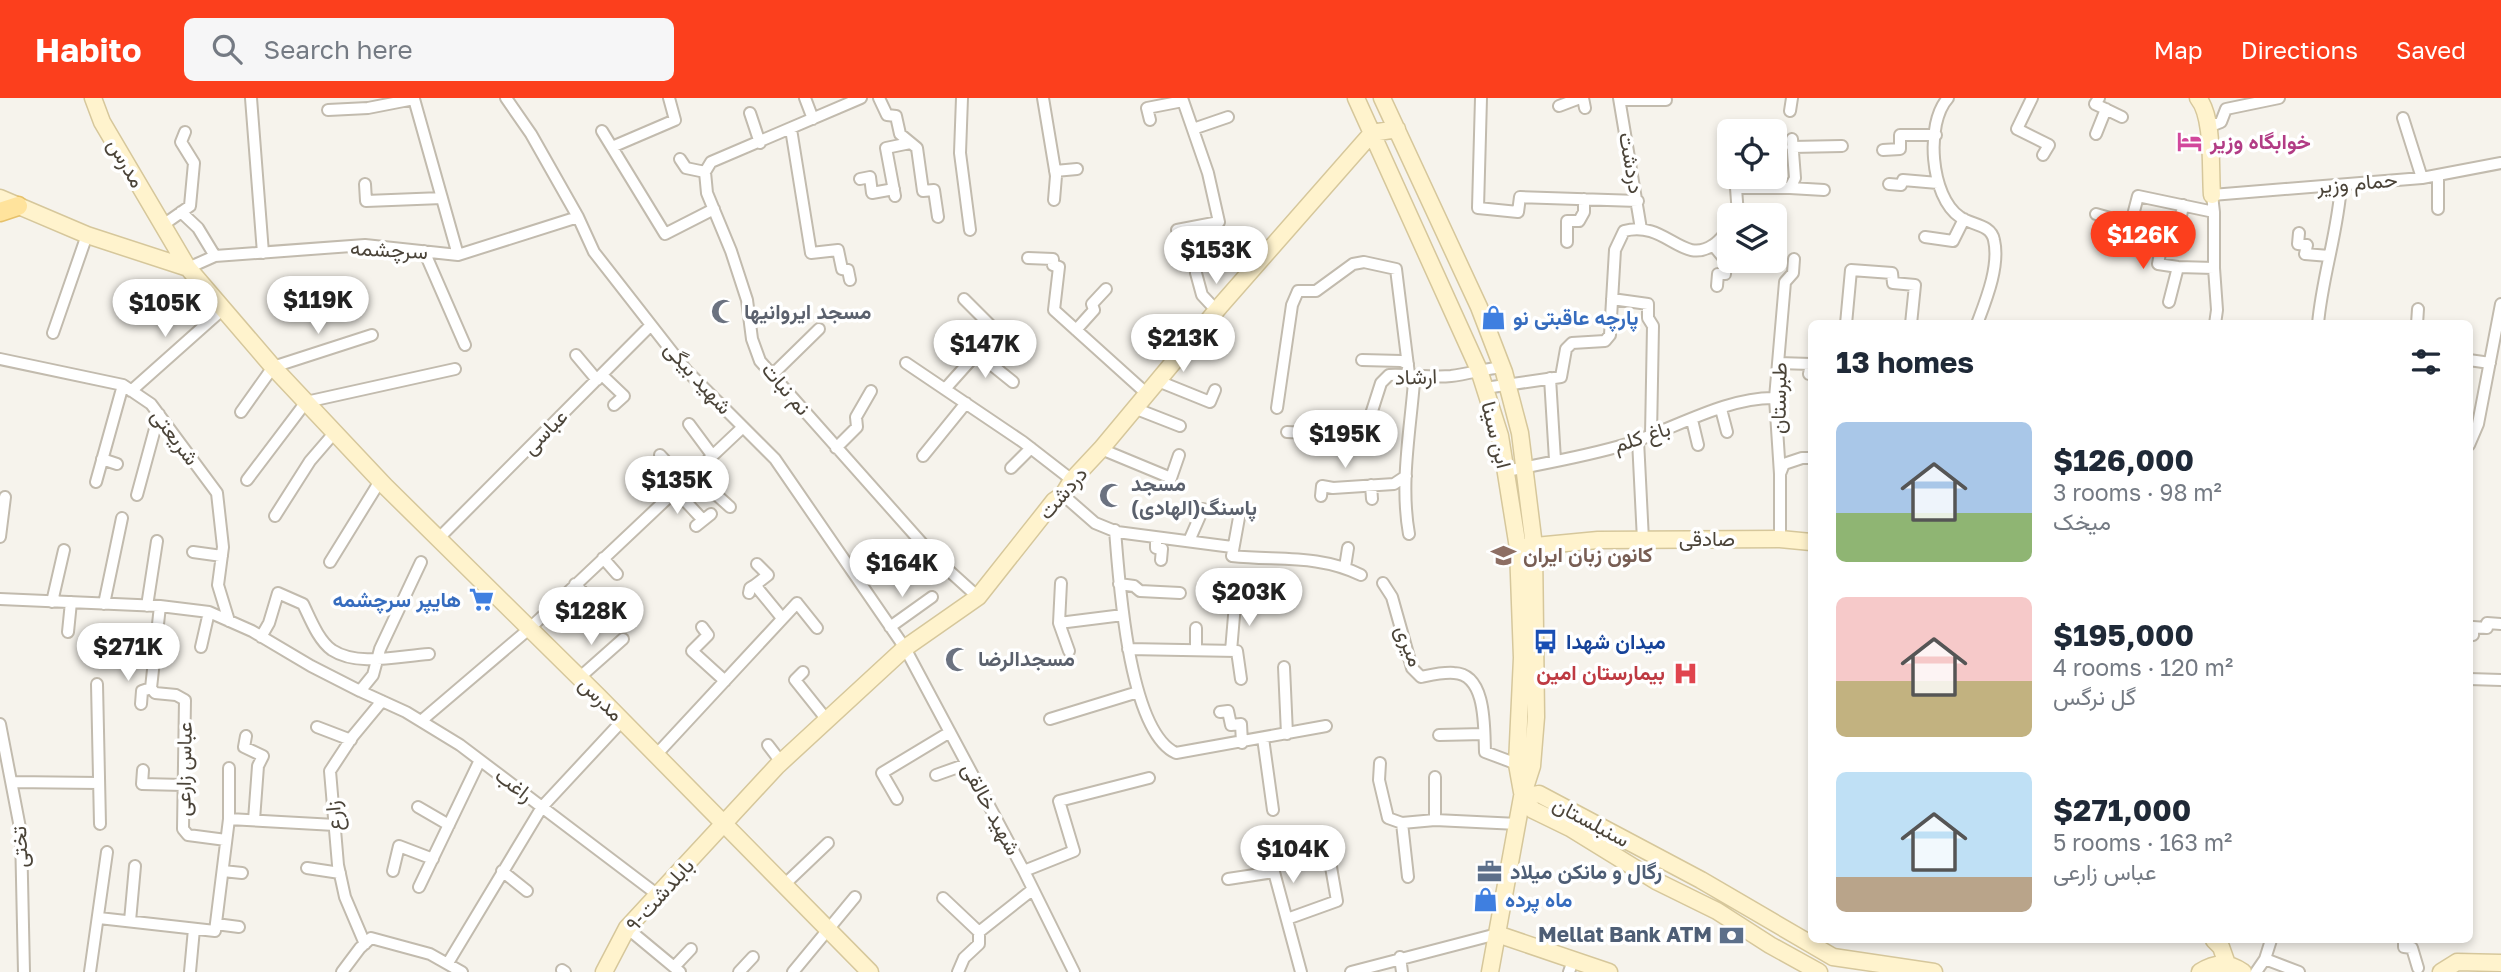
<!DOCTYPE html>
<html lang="en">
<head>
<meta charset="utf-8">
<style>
	:root { --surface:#fff; --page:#f6f6f7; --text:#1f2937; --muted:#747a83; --accent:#fc3f1d }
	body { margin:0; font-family:"Golos Text",Vazirmatn,sans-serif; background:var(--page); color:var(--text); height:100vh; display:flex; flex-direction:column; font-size:26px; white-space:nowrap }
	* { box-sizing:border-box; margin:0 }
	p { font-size:23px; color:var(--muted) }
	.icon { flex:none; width:38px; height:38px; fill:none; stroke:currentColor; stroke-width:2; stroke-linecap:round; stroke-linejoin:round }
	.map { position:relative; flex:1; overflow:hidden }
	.panel { position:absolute; left:1808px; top:222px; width:665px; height:623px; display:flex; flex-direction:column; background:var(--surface); border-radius:10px; box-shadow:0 4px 10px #0003 }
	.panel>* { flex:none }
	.buttons { position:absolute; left:1717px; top:21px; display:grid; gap:14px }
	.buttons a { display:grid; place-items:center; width:70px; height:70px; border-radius:10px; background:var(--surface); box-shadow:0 4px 10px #0003; font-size:35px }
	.price { position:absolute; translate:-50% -60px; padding:0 16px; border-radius:24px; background:#fff; color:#222; font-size:23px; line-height:46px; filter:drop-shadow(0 2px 4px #0008) }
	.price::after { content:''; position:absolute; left:50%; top:42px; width:21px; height:16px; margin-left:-10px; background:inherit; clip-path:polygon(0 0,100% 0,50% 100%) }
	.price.current { background:var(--accent); color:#fff }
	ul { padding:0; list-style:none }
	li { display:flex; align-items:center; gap:21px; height:175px; padding:0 28px }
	li span { display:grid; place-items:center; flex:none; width:196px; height:140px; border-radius:10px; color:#555 }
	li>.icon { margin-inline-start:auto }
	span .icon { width:84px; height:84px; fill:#fffc; stroke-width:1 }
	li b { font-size:30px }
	h2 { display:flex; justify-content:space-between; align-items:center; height:84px; padding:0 28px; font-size:30px }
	header { display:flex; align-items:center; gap:42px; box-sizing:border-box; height:98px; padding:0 35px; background:var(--accent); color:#fff }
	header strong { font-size:33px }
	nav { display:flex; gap:38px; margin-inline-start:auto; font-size:24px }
	.search { width:490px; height:63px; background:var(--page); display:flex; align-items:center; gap:18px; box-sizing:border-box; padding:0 24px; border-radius:10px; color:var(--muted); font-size:26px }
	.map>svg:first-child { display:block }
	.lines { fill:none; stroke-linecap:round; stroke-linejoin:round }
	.street-casing { stroke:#c2bbae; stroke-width:14 }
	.secondary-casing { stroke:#d6c79b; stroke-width:19 }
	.primary-casing { stroke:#e6c16a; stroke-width:21 }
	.street { stroke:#fff; stroke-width:10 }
	.secondary { stroke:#fff3cd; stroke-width:16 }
	.primary { stroke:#ffe39c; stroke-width:18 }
	.labels { text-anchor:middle; stroke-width:7; stroke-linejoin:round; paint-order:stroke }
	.hotel-label { font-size:21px; font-weight:bold; fill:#b23c85; stroke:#fff; text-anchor:start }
	.street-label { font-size:21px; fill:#4b4439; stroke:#fff }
	.worship-label { font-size:21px; font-weight:bold; fill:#5b616d; stroke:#fff; text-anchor:start }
	.shop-label { font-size:21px; font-weight:bold; fill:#366cbe; stroke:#fff; text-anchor:start }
	.education-label { font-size:21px; font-weight:bold; fill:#785e54; stroke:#fff; text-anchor:start }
	.transit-label { font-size:21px; font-weight:bold; fill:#164399; stroke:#fff; text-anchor:start }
	.health-label { font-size:21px; font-weight:bold; fill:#be3a42; stroke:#fff; text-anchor:end }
	.service-label { font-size:21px; font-weight:bold; fill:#4e5e75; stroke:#fff; text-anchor:start }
</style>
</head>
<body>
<header>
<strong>Habito</strong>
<div class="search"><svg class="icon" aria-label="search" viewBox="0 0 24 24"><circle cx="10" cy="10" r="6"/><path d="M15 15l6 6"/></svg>Search here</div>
<nav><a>Map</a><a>Directions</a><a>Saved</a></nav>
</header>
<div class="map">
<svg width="2501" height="874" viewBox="0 0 2501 874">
	<rect width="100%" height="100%" fill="#f6f3ec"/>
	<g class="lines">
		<defs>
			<path id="street" d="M251 0 263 155
				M506 0 531 36 578 119 594 154 687 273 775 361 905 550 1024 773 1074 874
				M805 0 813 21
				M861 0 711 64 705 74 707 95 731 153 747 202 752 241 760 263 936 461 978 499
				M879 0 887 17 896 18 900 36 917 50 923 93 934 92 938 119
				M962 0 960 55 970 132
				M1043 0 1056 78 1054 102
				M1481 0 1478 110 1518 114 1520 99 1638 103
				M1583 0 1585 10
				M1619 0 1641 131
				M1948 0C1925 25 1930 99 1960 119 1971 127 1991 126 1994 142 2000 168 1986 202 1977 226
				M2032 0 2017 31 2049 47 2043 57
				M2099 0 2095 6 2122 19
				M1620 2H1666
				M1559 8 1580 0
				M328 12 368 10 414 1 458 157
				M1790 13 1792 0
				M750 15 760 45
				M2403 20 2422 80
				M1150 22 1147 10 1183 3
				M2208 29 2221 24 2226 11 2279 0
				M791 31 811 155 838 152 842 171 848 172 850 182
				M1193 31 1228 19
				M602 33 665 136 714 111
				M2096 36 2106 11
				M612 49 675 22 669 0
				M1792 49 1842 48
				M1883 52 1900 51V37H1936
				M680 61 686 70 705 74
				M1055 73 1077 71
				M860 81 870 79 872 95 894 91
				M365 86 366 103 442 100
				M1889 86 1901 87 1903 82 1938 85
				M1790 90 1824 92
				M895 98 886 50 910 45
				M2183 107 2177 140 2163 139 2158 166 2178 169 2214 170
				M2438 111V77
				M181 114 198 130 215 158
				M2096 116 2131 126
				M1738 117 1736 90H1790L1795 80 1792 41
				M163 127 190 108 194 65 181 44 185 34
				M1177 132 1219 124 1208 75 1182 0
				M2299 135 2298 146 2307 147 2305 156 2329 158
				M2111 136 2127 140 2138 98 2214 114
				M1925 139 1953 143 1964 121
				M1567 144V123H1579L1584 114V101
				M1713 147 1726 163 1725 176H1718L1717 188
				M424 153 465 247
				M1028 160 1053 161V167L1059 169 1054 212 1146 295
				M188 170 215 158 365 147 458 157 578 119
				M1196 175 1202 197 1216 212
				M964 201 1007 244
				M1612 201 1648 206V220L1653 228 1651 337
				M2169 204 2178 169
				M1846 226 1851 172 1892 175 1893 185 1915 187 1911 226
				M2215 226 2217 212 2214 170V114L2212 97 2422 80 2501 65
				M2318 226C2322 179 2338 134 2341 87
				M2417 226 2418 211
				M1076 232 1094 212 1092 206 1106 191
				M53 235 87 137
				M977 255 1013 284
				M576 257 597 282
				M0 261 123 287 151 306 217 395 223 449 218 487 229 523
				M1362 262 1401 263 1408 266
				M2469 262 2490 265
				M906 265 1023 344 1072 382
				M1778 265 1811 266 1809 276
				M602 277 624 298 614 307
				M772 277 819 231
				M1550 280 1555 362
				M1158 283 1210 304 1215 292
				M1485 290 1561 279 1566 251 1572 245 1605 243 1610 237 1615 152 1624 133C1666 122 1682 168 1713 147 1719 144 1724 136 1729 131
				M945 291 996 234
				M131 293 222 212
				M1134 310 1180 328
				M1277 310 1292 207 1298 193H1316L1353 166 1364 164 1396 171 1409 276 1414 284C1410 334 1400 386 1409 436
				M1721 311 1727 334
				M241 314 273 269 372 237
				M1692 322 1698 347
				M689 326 712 357
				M1287 334 1364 338 1381 285 1389 277C1410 276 1430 280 1451 278 1468 276 1485 271 1502 269
				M1638 342 1643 442
				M2469 347 2478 326 2501 206
				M836 350 857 329 856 319 871 293
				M1101 351 1171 380 1179 357
				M660 357 684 383
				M923 358 966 305
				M102 361 117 366
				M1011 370 1031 350
				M1506 373C1546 365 1588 358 1627 346 1674 331 1726 299 1775 300
				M692 375 730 409
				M1780 376 1784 366 1802 360H1811
				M247 382 306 304 455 271
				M96 384 123 287
				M1371 387 1372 401
				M675 392 703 422
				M137 397 159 316
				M1063 397 1095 425 1117 434 1232 449
				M1321 398 1322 388 1333 390 1394 386 1406 378
				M1240 414 1232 458C1277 463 1318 456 1361 477
				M275 418 310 363 335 334
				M696 428 711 416
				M1115 432C1119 481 1128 633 1176 655L1326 628
				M0 439 5 399
				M1156 440V450L1162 451 1161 462
				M438 441 651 227
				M1780 441V376L1775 300 1785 184 1793 175 1794 161
				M1189 443 1203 411
				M193 454 222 458
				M603 460 617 476
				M330 464 380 383
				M1345 469 1348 450
				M1061 485 1059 525 1069 553
				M1383 485 1392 499 1412 570 1421 579C1431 577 1443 574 1454 575 1487 576 1484 631 1485 654L1517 666
				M575 486 604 516
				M1119 486 1134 488 1140 493 1180 495
				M755 487 768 477 757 466
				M749 495 750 490 755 487 782 520
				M0 501 160 508 209 514 252 533 311 568 360 593 406 614 460 647 658 797
				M52 504 64 452
				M104 506 122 420
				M147 508 157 443
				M160 508 151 590 155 595 176 597 185 602 183 731 188 737 226 742
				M1059 525 1123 517
				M702 529 708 537 692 553 725 583
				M890 529 932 499
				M68 534 71 504
				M2469 536 2473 537V529L2487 530V525L2501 526
				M261 539 269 525 278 495 303 506C310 520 318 542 332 552 358 569 399 558 429 556
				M201 549 209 514
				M1128 551 1237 553 1241 581
				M1196 552V530
				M1231 553 1235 506
				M1284 569 1287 636
				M803 574 795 582 827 622
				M579 580 623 541
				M2469 581 2501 582
				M97 586 100 726
				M360 593 373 577 380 551 421 464
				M141 606 142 593 151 590
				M1220 614 1228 613 1231 627 1241 626 1242 645
				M1050 621 1138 594
				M421 623 529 531 743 329
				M0 626 21 735 24 874
				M317 629 351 642
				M1439 637 1484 636
				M246 638 244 649 263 658 258 668 254 722
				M1263 640 1273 712
				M768 647 781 664
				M656 657 797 505 817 530
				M1380 665 1379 682 1388 720 1402 725 1435 722 1518 726
				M143 672 142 686 183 687
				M936 677 967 666
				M12 684 99 685
				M897 701 882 675 950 634
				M418 709 449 727
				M229 721 335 727
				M1435 722V679
				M1402 725 1408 779
				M307 770 340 775
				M223 773 242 775
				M393 773 399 748 433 761
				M502 773 527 793
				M1024 773 1074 753 1059 703 1149 680
				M1228 781 1274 774 1301 874
				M785 786 828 745
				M419 789 480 662
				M943 800 979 834
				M99 820 215 833 229 721V670
				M1287 821 1337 803 1328 752
				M130 823 135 768
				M216 826 239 829
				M627 830 680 874
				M2404 842V849L2412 850 2418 870
				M365 846 345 799 338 767 330 673 353 638 382 603
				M1400 859 1402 874
				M2265 861 2299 874
				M448 865 542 709 622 623
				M674 869 691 851
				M562 872 565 874
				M90 874 107 754
				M190 874 194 831
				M342 874 360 850 371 840 430 856 462 874
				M739 874 753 859
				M793 874 855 799
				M958 874 964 860 979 846V834L1032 792
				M1351 874 1497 836
				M1569 874 1574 860
				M2256 874 2265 861 2271 842"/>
			<path id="secondary" d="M93 0 102 24 188 170 273 269 385 388 598 598 870 874
				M1356 0 1479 272 1500 338 1518 450 1522 560 1517 666 1522 694
				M1382 0 1479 209 1504 274 1520 335 1534 448 1536 619 1532 668 1522 699 1490 874
				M2198 0C2214 19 2210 71 2212 97
				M0 100 87 137 188 170
				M1524 449 1598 442 1780 441 1811 444
				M1522 699 1539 696 1701 782 1833 859 1934 874
				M1522 699 1533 712 1570 730 1656 783 1717 813 1770 847 1819 874
				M1497 836 1609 874
				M2214 842 2221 849 2227 866
				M604 874 627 830 777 668 905 550 978 499 1054 403 1063 397 1072 382 1101 351 1221 207 1372 35 1397 31
				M2200 874C2215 864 2229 864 2243 874
				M2441 874 2457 864 2501 865"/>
			<path id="primary" d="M0 114 18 108"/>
		</defs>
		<use href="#street" class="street-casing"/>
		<use href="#secondary" class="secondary-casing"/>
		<use href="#primary" class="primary-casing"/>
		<use href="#street" class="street"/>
		<use href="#secondary" class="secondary"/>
		<use href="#primary" class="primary"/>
	</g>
	<defs>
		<symbol id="hotel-bare" viewBox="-9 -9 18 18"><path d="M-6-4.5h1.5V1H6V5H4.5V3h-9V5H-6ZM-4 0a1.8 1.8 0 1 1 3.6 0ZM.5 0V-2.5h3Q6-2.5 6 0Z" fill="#d1479c" stroke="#fff" stroke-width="2.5" paint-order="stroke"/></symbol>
		<symbol id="mosque-bare" viewBox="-9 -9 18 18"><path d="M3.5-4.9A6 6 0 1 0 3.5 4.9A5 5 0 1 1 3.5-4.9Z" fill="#6b7280" stroke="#fff" stroke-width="2.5" paint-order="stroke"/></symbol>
		<symbol id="shop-bare" viewBox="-9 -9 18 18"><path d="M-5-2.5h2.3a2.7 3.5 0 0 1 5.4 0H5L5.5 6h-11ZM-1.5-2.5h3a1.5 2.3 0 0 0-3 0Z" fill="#3f7fe0" stroke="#fff" stroke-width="2.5" paint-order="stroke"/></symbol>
		<symbol id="school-bare" viewBox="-9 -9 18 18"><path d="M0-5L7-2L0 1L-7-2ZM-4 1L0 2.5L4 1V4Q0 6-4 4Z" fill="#8d6e63" stroke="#fff" stroke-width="2.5" paint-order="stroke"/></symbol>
		<symbol id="supermarket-bare" viewBox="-9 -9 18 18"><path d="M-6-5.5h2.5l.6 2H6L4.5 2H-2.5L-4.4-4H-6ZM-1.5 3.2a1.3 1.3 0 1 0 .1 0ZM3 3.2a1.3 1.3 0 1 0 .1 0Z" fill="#3f7fe0" stroke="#fff" stroke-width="2.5" paint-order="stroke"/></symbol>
		<symbol id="bus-bare" viewBox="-9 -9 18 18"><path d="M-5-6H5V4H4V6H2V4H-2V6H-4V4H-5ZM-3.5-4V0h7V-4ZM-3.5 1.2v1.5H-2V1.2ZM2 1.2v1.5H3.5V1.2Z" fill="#1a4fb4" stroke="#fff" stroke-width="2.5" paint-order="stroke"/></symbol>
		<symbol id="hospital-bare" viewBox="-9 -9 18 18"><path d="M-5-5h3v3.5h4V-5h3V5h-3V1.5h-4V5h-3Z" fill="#e0444e" stroke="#fff" stroke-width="2.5" paint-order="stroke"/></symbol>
		<symbol id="office-bare" viewBox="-9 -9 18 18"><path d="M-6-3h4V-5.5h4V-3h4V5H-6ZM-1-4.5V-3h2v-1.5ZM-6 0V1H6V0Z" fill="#5c6f8a" stroke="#fff" stroke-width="2.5" paint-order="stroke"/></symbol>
		<symbol id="bank-bare" viewBox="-9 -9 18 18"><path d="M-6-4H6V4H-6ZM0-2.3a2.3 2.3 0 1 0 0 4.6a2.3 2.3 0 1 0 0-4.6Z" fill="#5c6f8a" stroke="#fff" stroke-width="2.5" paint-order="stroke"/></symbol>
	</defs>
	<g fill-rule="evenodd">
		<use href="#hotel-bare" x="2172" y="26" width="35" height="35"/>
		<use href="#mosque-bare" x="706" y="196" width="35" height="35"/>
		<use href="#shop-bare" x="1476" y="202" width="35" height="35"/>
		<use href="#mosque-bare" x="1094" y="380" width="35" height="35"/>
		<use href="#school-bare" x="1486" y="440" width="35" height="35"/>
		<use href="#supermarket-bare" x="464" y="484" width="35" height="35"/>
		<use href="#bus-bare" x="1528" y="526" width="35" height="35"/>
		<use href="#mosque-bare" x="940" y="544" width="35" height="35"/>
		<use href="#hospital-bare" x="1668" y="558" width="35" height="35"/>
		<use href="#office-bare" x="1472" y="756" width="35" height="35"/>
		<use href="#shop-bare" x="1468" y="784" width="35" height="35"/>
		<use href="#bank-bare" x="1714" y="820" width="35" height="35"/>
	</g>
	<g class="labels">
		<g class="hotel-label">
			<text x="2210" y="51">خوابگاه وزیر</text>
		</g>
		<g class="street-label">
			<text transform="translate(126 65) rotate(60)" y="7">مدرس</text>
			<text transform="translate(1631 65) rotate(80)" y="7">دردشت</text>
			<text transform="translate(2357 85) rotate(-5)" y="7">حمام وزیر</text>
			<text transform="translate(389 152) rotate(3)" y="7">سرچشمه</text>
			<text transform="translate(1416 279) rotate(-2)" y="7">ارشاد</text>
			<text transform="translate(698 280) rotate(48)" y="7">شهید بیگی</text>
			<text transform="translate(786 291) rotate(49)" y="7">نم نبات</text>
			<text transform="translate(1779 300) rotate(-89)" y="7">طبرستان</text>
			<text transform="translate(545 334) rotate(-45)" y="7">عباسی</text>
			<text transform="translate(1496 337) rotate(76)" y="7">ابن سینا</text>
			<text transform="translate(175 339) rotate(53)" y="7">شریعتی</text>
			<text transform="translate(1642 339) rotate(-18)" y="7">باغ کلم</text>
			<text transform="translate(1063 395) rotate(-49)" y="7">دردشت</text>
			<text x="1707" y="448">صادقی</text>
			<text transform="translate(1409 548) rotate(69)" y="7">میری</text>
			<text transform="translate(601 601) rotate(45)" y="7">مدرس</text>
			<text transform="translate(184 671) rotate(-89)" y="7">عباس زارعی</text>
			<text transform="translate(514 687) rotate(37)" y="7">راغب</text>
			<text transform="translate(991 711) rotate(62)" y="7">شهید خالقی</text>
			<text transform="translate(334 718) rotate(-95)" y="7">زارع</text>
			<text transform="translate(1591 724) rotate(28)" y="7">سنبلستان</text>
			<text transform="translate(20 749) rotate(-93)" y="7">تختی</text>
			<text transform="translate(660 797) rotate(-48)" y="7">۹-بابلدشت</text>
		</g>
		<g class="worship-label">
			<text x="744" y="221">مسجد ایروانیها</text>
			<text x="1131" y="393">مسجد<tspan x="1131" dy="24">پاسنگ(الهادی)</tspan></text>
			<text x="978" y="568">مسجدالرضا</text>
		</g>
		<g class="shop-label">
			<text x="1513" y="227">پارچه عاقبتی نو</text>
			<text x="461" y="509" text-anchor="end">هایپر سرچشمه</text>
			<text x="1505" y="809">ماه پرده</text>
		</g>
		<g class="education-label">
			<text x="1523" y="464">کانون زبان ایران</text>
		</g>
		<g class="transit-label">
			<text x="1566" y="551">میدان شهدا</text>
		</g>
		<g class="health-label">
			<text x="1665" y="582">بیمارستان امین</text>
		</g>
		<g class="service-label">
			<text x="1510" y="781">رگال و مانکن میلاد</text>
			<text x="1712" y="844" text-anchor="end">Mellat Bank ATM</text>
		</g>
	</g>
</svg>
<div class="buttons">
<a><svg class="icon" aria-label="locate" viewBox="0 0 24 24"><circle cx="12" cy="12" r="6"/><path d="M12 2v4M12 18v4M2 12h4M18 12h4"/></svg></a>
<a><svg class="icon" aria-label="layers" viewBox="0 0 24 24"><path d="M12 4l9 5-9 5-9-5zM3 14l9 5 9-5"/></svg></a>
</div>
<b class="price current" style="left:2143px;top:173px">$126K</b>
<b class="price" style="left:1216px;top:188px">$153K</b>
<b class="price" style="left:318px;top:238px">$119K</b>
<b class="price" style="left:165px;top:241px">$105K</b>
<b class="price" style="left:1183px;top:276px">$213K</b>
<b class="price" style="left:985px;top:282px">$147K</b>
<b class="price" style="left:1345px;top:372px">$195K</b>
<b class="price" style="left:677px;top:418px">$135K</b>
<b class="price" style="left:902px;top:501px">$164K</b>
<b class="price" style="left:1249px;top:530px">$203K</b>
<b class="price" style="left:591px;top:549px">$128K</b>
<b class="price" style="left:128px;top:585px">$271K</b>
<b class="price" style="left:1293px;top:787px">$104K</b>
<section class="panel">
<h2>13 homes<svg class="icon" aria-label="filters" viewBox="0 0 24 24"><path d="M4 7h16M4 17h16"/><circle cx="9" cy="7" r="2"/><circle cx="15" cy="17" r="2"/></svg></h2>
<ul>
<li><span style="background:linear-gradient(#a9c7e8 65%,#8fb573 0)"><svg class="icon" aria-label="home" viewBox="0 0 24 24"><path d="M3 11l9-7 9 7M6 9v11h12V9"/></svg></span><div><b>$126,000</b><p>3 rooms · 98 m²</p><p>میخک</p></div></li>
<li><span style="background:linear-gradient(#f6c9c9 60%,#c2b280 0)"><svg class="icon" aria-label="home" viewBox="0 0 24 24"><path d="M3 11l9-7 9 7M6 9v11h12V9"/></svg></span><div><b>$195,000</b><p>4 rooms · 120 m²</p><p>گل نرگس</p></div></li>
<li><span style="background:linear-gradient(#bfe0f5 75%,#b9a48a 0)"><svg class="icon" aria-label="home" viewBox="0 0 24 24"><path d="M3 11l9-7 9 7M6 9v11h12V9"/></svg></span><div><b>$271,000</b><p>5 rooms · 163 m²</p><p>عباس زارعی</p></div></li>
</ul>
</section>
</div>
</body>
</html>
